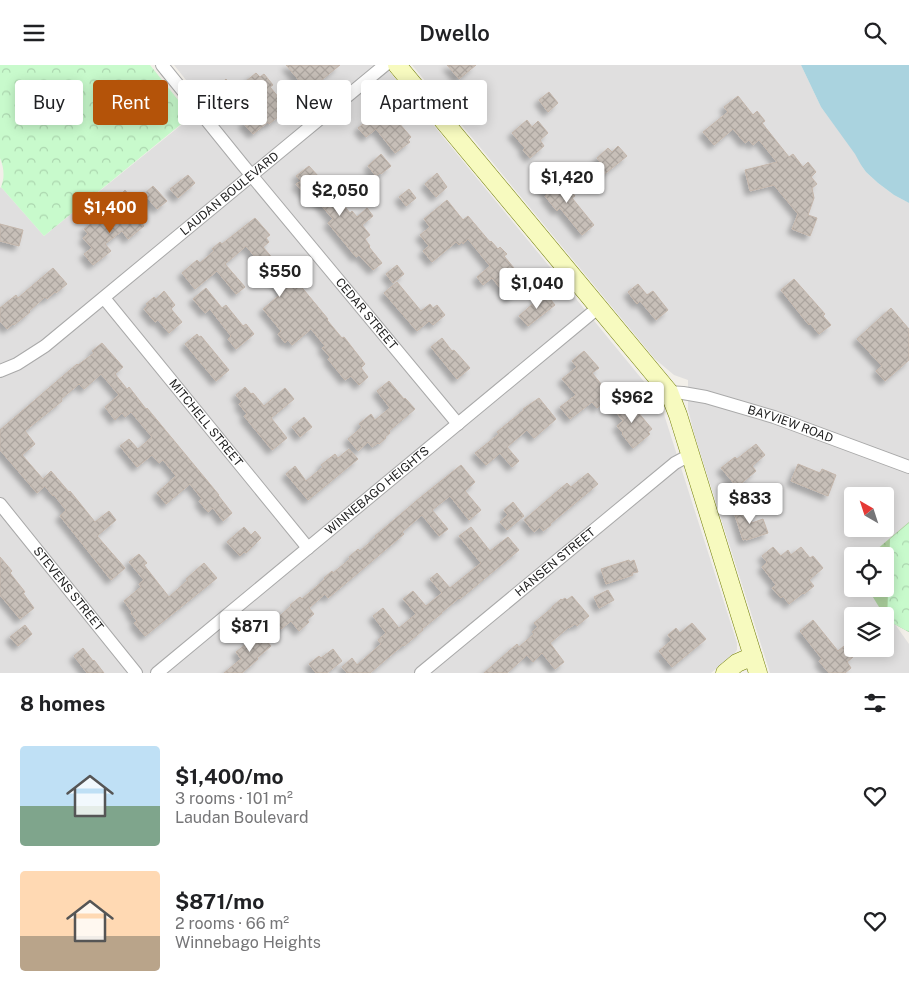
<!DOCTYPE html>
<html lang="en">
<head>
<meta charset="utf-8">
<style>
	:root { --surface:#fff; --page:#f6f6f6; --text:#202124; --muted:#757577; --accent:#b45309 }
	body { margin:0; font-family:"Public Sans",sans-serif; background:var(--page); color:var(--text); height:100vh; display:flex; flex-direction:column; font-size:19px; white-space:nowrap }
	* { box-sizing:border-box; margin:0 }
	p { font-size:16px; color:var(--muted) }
	.icon { flex:none; width:28px; height:28px; fill:none; stroke:currentColor; stroke-width:2; stroke-linecap:round; stroke-linejoin:round }
	.map { position:relative; height:608px; overflow:hidden }
	.panel { display:flex; flex-direction:column; background:var(--surface); flex:1 }
	.panel>* { flex:none }
	.top-card { position:absolute; left:15px; top:15px; width:500px; height:45px; display:flex; gap:10px }
	.needle { width:32px; rotate:321deg }
	.fabs { position:absolute; left:844px; top:422px; display:grid; gap:10px }
	.fabs a { display:grid; place-items:center; width:50px; height:50px; border-radius:5px; background:var(--surface); box-shadow:0 2px 12px #0003; font-size:25px }
	.price { position:absolute; translate:-50% -42px; padding:0 11px; border-radius:5px; background:#fff; color:#222; font-size:16px; line-height:32px; filter:drop-shadow(0 1px 2px #0008) }
	.price::after { content:''; position:absolute; left:50%; top:30px; width:15px; height:11px; margin-left:-8px; background:inherit; clip-path:polygon(0 0,100% 0,50% 100%) }
	.price.active { background:var(--accent); color:#fff }
	ul { padding:0; list-style:none }
	li { display:flex; align-items:center; gap:15px; height:125px; padding:0 20px }
	li span { display:grid; place-items:center; flex:none; width:140px; height:100px; border-radius:5px; color:#555 }
	li>.icon { margin-inline-start:auto }
	span .icon { width:60px; height:60px; fill:#fffc; stroke-width:1 }
	li b { font-size:21px }
	h2 { display:flex; justify-content:space-between; align-items:center; height:60px; padding:0 20px; font-size:21px }
	.tag { padding:0 18px; border-radius:5px; background:var(--surface); box-shadow:0 2px 12px #0003; font-size:18px; line-height:45px }
	.tag.active { background:var(--accent); color:#fff }
	header { display:flex; justify-content:space-between; align-items:center; height:65px; padding:0 20px; background:var(--surface); font-size:22px; font-weight:600 }
	.map>svg:first-child { display:block }
	.residential { fill:#e0dfdf; fill-rule:evenodd }
	.forest { fill:url(#forest-crowns) }
	.park { fill:url(#park-crowns) }
	.water { fill:#aad3df }
	.building { fill:url(#building-cross-hatch); stroke:#c4b6ab; filter:url(#shadow) }
	.lines { fill:none; stroke-linecap:round; stroke-linejoin:round }
	.minor-casing { stroke:#a9a9a9; stroke-width:14 }
	.secondary-casing { stroke:#707d05; stroke-width:19 }
	.minor { stroke:#fff; stroke-width:12 }
	.secondary { stroke:#f7fabf; stroke-width:18 }
	.labels { text-anchor:middle; stroke-width:4; stroke-linejoin:round; paint-order:stroke }
	.street-label { font-size:12px; fill:#222; stroke:#fff }
</style>
</head>
<body>
<header><svg class="icon" aria-label="menu" viewBox="0 0 24 24"><path d="M4 6h16M4 12h16M4 18h16"/></svg>Dwello<svg class="icon" aria-label="search" viewBox="0 0 24 24"><circle cx="10" cy="10" r="6"/><path d="M15 15l6 6"/></svg></header>
<div class="map">
<svg width="909" height="608" viewBox="0 0 909 608">
	<defs>
		<pattern id="forest-crowns" width="20" height="18" patternUnits="userSpaceOnUse" patternTransform="scale(1.25)"><rect width="20" height="18" fill="#add19e"/><path d="M2 6a3 3 0 1 1 6 0M12 15a3 3 0 1 1 6 0" fill="none" stroke="#95b388"/></pattern>
		<pattern id="park-crowns" width="20" height="18" patternUnits="userSpaceOnUse" patternTransform="scale(1.25)"><rect width="20" height="18" fill="#c8facc"/><path d="M2 6a3 3 0 1 1 6 0M12 15a3 3 0 1 1 6 0" fill="none" stroke="#acd6af"/></pattern>
		<pattern id="building-cross-hatch" width="8" height="8" patternUnits="userSpaceOnUse" patternTransform="scale(1.25)"><rect width="8" height="8" fill="#c7bfb8"/><path d="M0 0l8 8M0 8l8-8" fill="none" stroke="#aba49e"/></pattern>
		<filter id="shadow"><feDropShadow dx="-4.5" dy="4.5" stdDeviation="2.5" flood-color="#0004"/></filter>
	</defs>
	<rect width="100%" height="100%" fill="#f2efe9"/>
	<path class="residential" d="M174 0H384L655 330 661 340 737 578V585L733 590 711 608H0V123L1 122 44 171 206 40Z
		M412 0H801L821 42 856 89 861 100 866 107 878 118 894 130 909 138V458L869 491H852V524H870L909 579V608H770L694 368 688 344V315L674 310 655 294ZM852 431H885V464H852ZM852 551H885V584H852Z"/>
	<path class="forest" d="M909 457V567L887 555 868 524H885V491H869Z"/>
	<path class="park" d="M0 0H150L191 51 44 171 1 122C5 112 4 103 0 93Z
		M909 458V567L887 555 890 474Z"/>
	<path class="water" d="M801 0H909V138L894 130 878 118 866 107 861 100 855 89 821 42Z"/>
	<path class="building" d="M286 0H340L308 26Z
		M447 0H476L459 14Z
		M256 8 260 12 264 9 273 20 270 22 288 44 269 59 268 57 253 69 243 58 258 46 257 44 264 39 252 24 230 42 215 24 226 14 235 25Z
		M549 27 558 38 548 47 539 35Z
		M738 31 753 50 757 46 765 56 762 58 789 92 793 89 803 102 808 97 816 107 811 112 817 119 812 123 814 133 808 150 817 153 810 171 792 164 798 149 774 120 750 126 745 105 777 97 759 75 753 80 749 75 745 78 733 64 714 80 703 67 728 47 724 42Z
		M385 42 411 72 408 75 410 77 395 88 376 64 366 72 358 63Z
		M527 55 532 62 538 56 548 68 540 75 544 81 530 93 523 85 525 83 512 68Z
		M618 81 627 91 602 111 604 112 593 121 584 110 600 97 597 93 608 83 612 87Z
		M381 89 391 101 381 109 380 108 376 111 368 101Z
		M309 101 319 112 320 111 350 148 352 146 357 152 367 143 373 151 362 160 370 170 365 174 370 181 369 182 382 198 373 205 359 190 356 192 328 158 333 154 314 132 310 135 296 119 301 116 296 111Z
		M437 108 447 122 436 132 425 119Z
		M188 110 195 118 178 133 170 124Z
		M557 110 575 131 572 133 594 160 582 170 560 143 557 146 545 131 547 129 542 123Z
		M153 121 167 136 157 144 144 129Z
		M409 124 416 133 406 141 399 132Z
		M125 125 133 135 123 144 115 135Z
		M447 135 463 155 468 151 490 177 491 176 498 184 500 182 507 189 504 191 519 209 521 208 528 215 525 217 527 219 509 234 492 213 483 220 477 212 490 201 468 174 463 179 462 177 459 180 456 177 432 197 423 186 429 181 420 170 430 162 424 154Z
		M130 142 144 161 128 174 122 166 105 179 111 186 93 200 84 189 92 183 83 173 88 169 84 164 99 152 107 162Z
		M255 153 270 170 266 173 269 177 263 182 280 202 284 199 294 212V213L328 254 327 255 342 273 344 272 365 299 361 303 368 312 359 320 351 311 345 315 328 294 330 292 322 283 325 281 311 264 292 280 288 275 285 278 278 269 281 266 263 244 283 227 266 207 267 206 246 181 225 199 245 222 236 229 217 206 195 224 182 208 197 195 200 198 214 186 212 184 220 177 222 179Z
		M0 159 23 165 19 181 0 176Z
		M397 200 404 209 393 218 386 209Z
		M53 203 67 219 56 228 55 227 47 234 45 232 29 246 30 247 14 260 13 259 7 264 0 256V243L16 230 18 233Z
		M794 214 825 249 823 251 831 260 819 269 810 258 809 260 781 225Z
		M397 217 421 246 430 239 433 243 437 240 445 250 433 260 429 256 417 266 384 228Z
		M638 219 647 230 653 226 668 245 656 255 640 236 637 239 628 227Z
		M206 223 222 243 226 240 243 261 246 259 254 269 236 284 228 274 231 271 210 244 205 248 193 234Z
		M164 226 175 240 171 244 182 257 169 268 158 255 155 257 144 244 148 240 146 239 154 232 156 234Z
		M545 228 555 240 528 261 519 251Z
		M891 243 909 264V295L885 316 876 306 882 301 857 274Z
		M197 269 199 272 201 271 229 305 216 316 185 279Z
		M442 273 452 286 454 285 470 303 457 314 431 282Z
		M102 278 123 302 115 309 127 324 129 322 146 344 147 343 219 430H218L232 448 223 456 213 443 208 447 199 436 202 434 190 419 166 439 157 428 176 411 163 395 159 398 152 390 137 402 120 381 129 374 138 384 152 372 131 347 125 352 122 348 115 355 105 342 119 330 101 309 84 324 79 319 61 334 62 336 25 366 35 379 22 390 43 414 51 406 69 427 70 426 95 457 109 446 116 455 97 471 125 503 111 515 60 451 66 445 54 430 53 431 45 421 37 428 0 385V365L77 299 78 300 94 288 92 286Z
		M584 286 599 303 592 308 611 331 597 343 592 337 570 354 560 342 576 330 562 314 577 302 572 296Z
		M389 316 404 334 405 333 415 344 389 366 390 368 385 372 386 373 379 379 378 378 372 382 368 377 358 386 348 374 362 362 359 359 371 349 375 355 390 343 377 326Z
		M245 322 251 329 253 328 264 341 285 323 294 334 271 353 287 373 272 385 244 351 247 349 239 339 242 337 236 330Z
		M539 333 556 354 534 373 527 365 507 382 519 396 512 402 500 388 486 400 475 388 499 369 497 367 524 345 523 344Z
		M619 336 625 343 631 339 652 364 648 367 650 369 633 383 622 369 623 368 617 361 623 356 612 342Z
		M304 352 312 362 300 372 292 362Z
		M756 379 765 390 752 401 756 406 737 422 721 403 735 392 737 394Z
		M349 384 358 394 308 435 286 409 295 401 306 416 323 402 321 400 335 389 338 393Z
		M798 399 820 408 822 404 836 410 828 431 791 416Z
		M461 400 475 417 465 426 481 445 469 455 450 431 432 445 448 464 439 471 422 450 402 467 404 469 346 518 328 533 325 529 309 543 314 549 307 555 309 557 299 566 291 556 281 564 274 556 291 541 290 540 300 532 302 534 325 514 324 513 332 506 333 508 350 494 349 492 358 484 360 486 376 472 375 471 421 432Z
		M588 408 598 419 550 459 551 460 543 466 540 462 534 467 524 455 567 418 571 422Z
		M513 437 524 451 507 465 500 457 508 450 504 445Z
		M748 443 752 458 763 454 768 468 746 475V474L743 475 734 447Z
		M244 462 251 470 255 466 261 473 246 488 244 487 240 491 227 477Z
		M471 462 490 486 508 472 519 485 460 534 459 533 441 548H442L422 564 423 565 404 581 403 580 370 608H347L342 602 352 593 357 600 381 579 378 575 386 568 373 551 383 543 399 563 416 549 403 534 413 526 426 541 442 528 430 514 437 508 450 523 481 498 459 471Z
		M773 482 781 491 788 485 791 490 801 482 810 493 813 491 823 503 809 515 814 521 804 529 803 528 789 539 783 531 781 533 772 523 776 520 762 502 767 497 762 491Z
		M139 489 147 498 144 500 169 532 188 515 186 514 204 498 217 513 145 571 134 558 137 556 131 548 132 547 124 536 141 522 139 519 144 515 129 497Z
		M0 492 12 506 10 508 25 527 23 528 34 543 20 554 0 530Z
		M629 495 630 497 634 495 638 507 632 508 633 510 606 519 601 504Z
		M608 525 614 535 599 543 594 532Z
		M572 531 589 551 577 561 575 559 569 563V562L550 578 564 597 555 604 542 588 533 597 527 590 507 608H484L517 579 519 582 534 569 532 567 538 562 534 558 552 543V542L561 534 562 535 565 533 567 535Z
		M813 555 838 586 844 581 853 592 847 597 851 603 845 608H829L819 596 822 594 800 566Z
		M692 558 706 574 672 602 659 586 672 575 668 570 676 563 680 568Z
		M25 560 32 569 18 581 10 572Z
		M258 566 271 581 257 593 258 594 242 608H224L241 594 236 587 251 575 250 573Z
		M83 583 93 596 94 595 104 608H87L74 591Z
		M333 584 342 596 327 608H316L309 599 319 591 321 593Z"/>
	<g class="lines">
		<defs>
			<g id="minor">
				<path id="s1" d="M162 0 242 99 458 359"/>
				<path id="s2" d="M104 233 308 483"/>
				<path id="s3" d="M0 306 17 299 45 281 385 0"/>
				<path id="s4" d="M669 327 683 328 706 332 774 352 909 402"/>
				<path id="s5" d="M0 439 136 608"/>
				<path id="s6" d="M157 608 599 242"/>
				<path id="s7" d="M421 608 675 398 690 390"/>
			</g>
			<path id="secondary" d="M397 0 669 327 678 350 758 608
				M725 608 737 598 753 591"/>
		</defs>
		<use href="#minor" class="minor-casing"/>
		<use href="#secondary" class="secondary-casing"/>
		<use href="#minor" class="minor"/>
		<use href="#secondary" class="secondary"/>
	</g>
	<g class="labels">
		<g class="street-label">
			<text dy="4" stroke="none"><textPath href="#s3" startOffset="291">LAUDAN BOULEVARD</textPath></text>
			<text dy="4" stroke="none"><textPath href="#s1" startOffset="322">CEDAR STREET</textPath></text>
			<text dy="4" stroke="none"><textPath href="#s2" startOffset="161">MITCHELL STREET</textPath></text>
			<text dy="4" stroke="none"><textPath href="#s4" startOffset="126">BAYVIEW ROAD</textPath></text>
			<text dy="4" stroke="none"><textPath href="#s6" startOffset="286">WINNEBAGO HEIGHTS</textPath></text>
			<text dy="4" stroke="none"><textPath href="#s7" startOffset="174">HANSEN STREET</textPath></text>
			<text dy="4" stroke="none"><textPath href="#s5" startOffset="109">STEVENS STREET</textPath></text>
		</g>
	</g>
</svg>
<div class="fabs">
<a><svg class="needle" viewBox="-14 -14 28 28"><path d="M0-13l5 13h-10z" fill="#e53935"/><path d="M0 13l5-13h-10z" fill="#757577"/></svg></a>
<a><svg class="icon" aria-label="locate" viewBox="0 0 24 24"><circle cx="12" cy="12" r="6"/><path d="M12 2v4M12 18v4M2 12h4M18 12h4"/></svg></a>
<a><svg class="icon" aria-label="layers" viewBox="0 0 24 24"><path d="M12 4l9 5-9 5-9-5zM3 14l9 5 9-5"/></svg></a>
</div>
<b class="price" style="left:567px;top:139px">$1,420</b>
<b class="price" style="left:340px;top:152px">$2,050</b>
<b class="price active" style="left:110px;top:169px">$1,400</b>
<b class="price" style="left:280px;top:233px">$550</b>
<b class="price" style="left:537px;top:245px">$1,040</b>
<b class="price" style="left:632px;top:359px">$962</b>
<b class="price" style="left:750px;top:460px">$833</b>
<b class="price" style="left:250px;top:588px">$871</b>
<div class="top-card">
<a class="tag">Buy</a>
<a class="tag active">Rent</a>
<a class="tag">Filters</a>
<a class="tag">New</a>
<a class="tag">Apartment</a>
</div>
</div>
<section class="panel">
<h2>8 homes<svg class="icon" aria-label="filters" viewBox="0 0 24 24"><path d="M4 7h16M4 17h16"/><circle cx="9" cy="7" r="2"/><circle cx="15" cy="17" r="2"/></svg></h2>
<ul>
<li><span style="background:linear-gradient(#bfe0f5 60%,#7fa58c 0)"><svg class="icon" aria-label="home" viewBox="0 0 24 24"><path d="M3 11l9-7 9 7M6 9v11h12V9"/></svg></span><div><b>$1,400/mo</b><p>3 rooms · 101 m²</p><p>Laudan Boulevard</p></div><svg class="icon" aria-label="heart" viewBox="0 0 24 24"><path d="M12 20l-8-8c-3-5 5-10 8-4 3-6 11-1 8 4z"/></svg></li>
<li><span style="background:linear-gradient(#ffd9b3 65%,#b9a48a 0)"><svg class="icon" aria-label="home" viewBox="0 0 24 24"><path d="M3 11l9-7 9 7M6 9v11h12V9"/></svg></span><div><b>$871/mo</b><p>2 rooms · 66 m²</p><p>Winnebago Heights</p></div><svg class="icon" aria-label="heart" viewBox="0 0 24 24"><path d="M12 20l-8-8c-3-5 5-10 8-4 3-6 11-1 8 4z"/></svg></li>
</ul>
</section>
</body>
</html>
